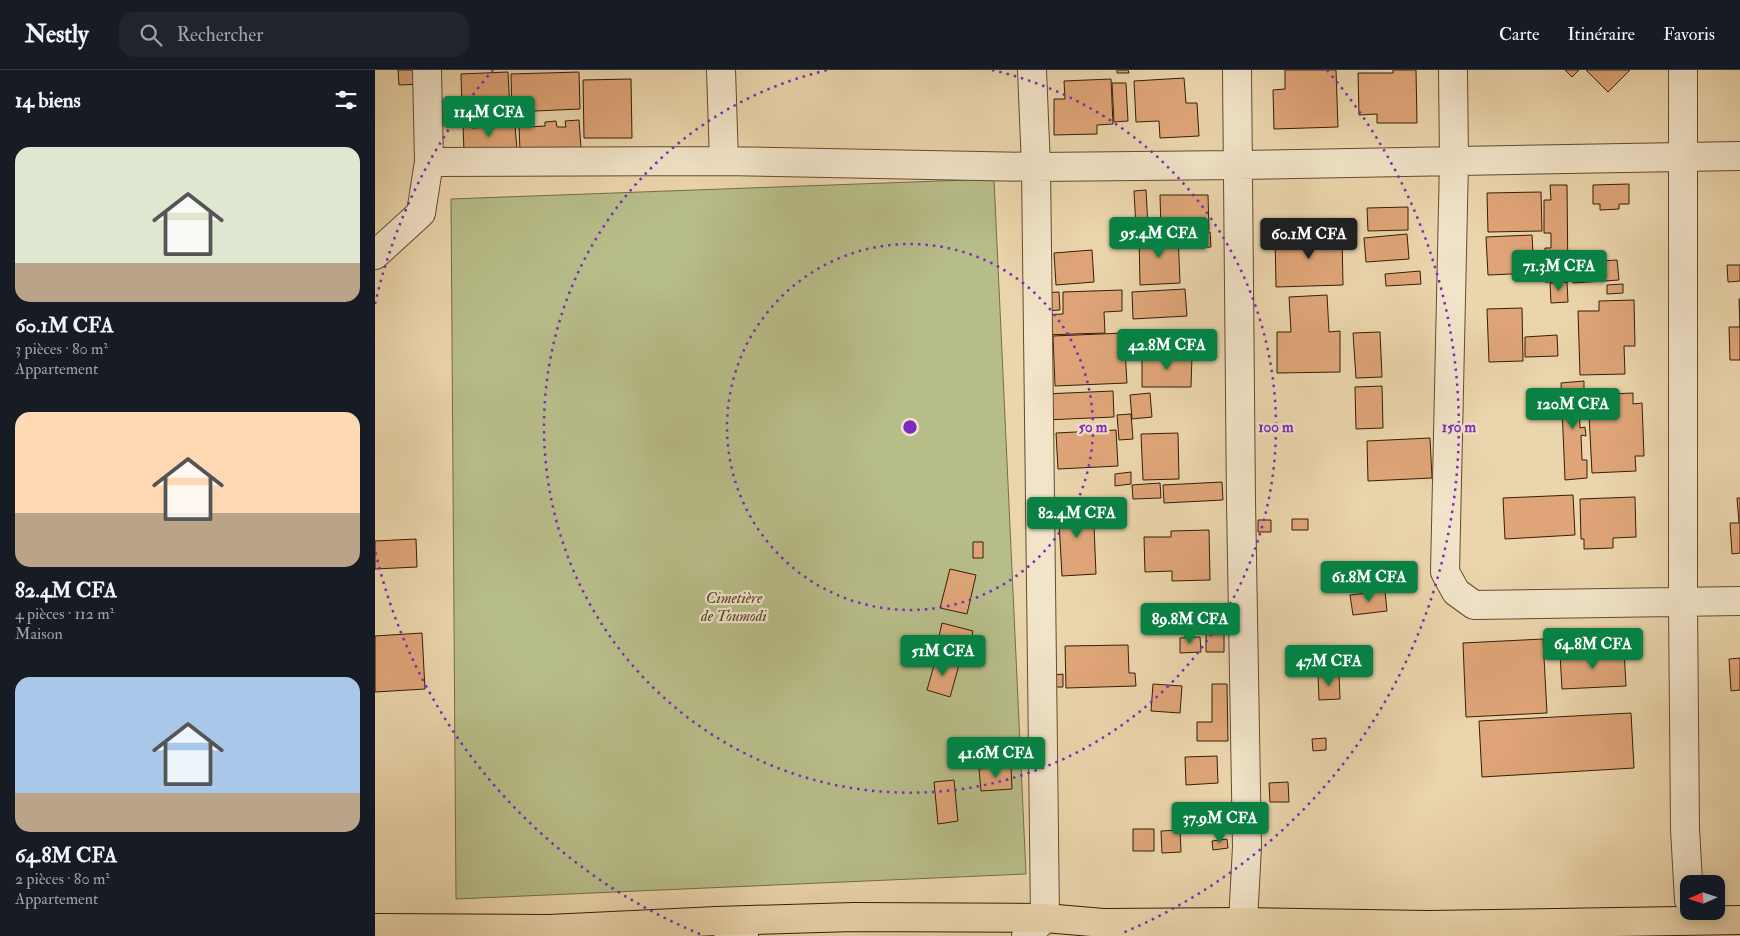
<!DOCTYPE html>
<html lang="fr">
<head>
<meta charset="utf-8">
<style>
	:root { --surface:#171b24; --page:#20242c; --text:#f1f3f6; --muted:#9ea1a6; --line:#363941; --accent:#0b8043 }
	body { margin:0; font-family:"IM FELL Double Pica",serif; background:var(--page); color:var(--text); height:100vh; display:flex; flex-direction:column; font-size:19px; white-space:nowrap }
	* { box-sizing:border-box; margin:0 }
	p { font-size:16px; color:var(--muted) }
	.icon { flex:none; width:28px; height:28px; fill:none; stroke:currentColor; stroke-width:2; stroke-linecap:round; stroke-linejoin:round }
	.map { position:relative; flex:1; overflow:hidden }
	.drawer { display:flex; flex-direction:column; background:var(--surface); width:375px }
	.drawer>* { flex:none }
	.needle { width:32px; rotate:267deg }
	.buttons { position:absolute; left:1305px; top:805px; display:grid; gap:10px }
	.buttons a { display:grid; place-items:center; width:45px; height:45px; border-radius:10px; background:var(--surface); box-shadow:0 2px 12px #0003; font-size:25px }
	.price { position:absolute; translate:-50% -42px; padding:0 11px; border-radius:5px; background:var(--accent); color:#fff; font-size:16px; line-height:32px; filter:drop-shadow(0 1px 2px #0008) }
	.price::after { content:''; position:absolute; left:50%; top:30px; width:15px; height:11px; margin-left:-8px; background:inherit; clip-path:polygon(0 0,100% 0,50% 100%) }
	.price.current { background:#222; color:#fff }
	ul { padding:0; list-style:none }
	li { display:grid; align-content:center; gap:10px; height:265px; padding:0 15px }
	li span { display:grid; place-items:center; height:155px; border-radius:15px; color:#555 }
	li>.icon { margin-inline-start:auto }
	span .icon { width:90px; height:90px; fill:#fffc; stroke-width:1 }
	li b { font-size:21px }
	h2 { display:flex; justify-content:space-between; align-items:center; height:60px; padding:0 15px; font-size:21px }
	header { display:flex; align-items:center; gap:30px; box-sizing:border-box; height:70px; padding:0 25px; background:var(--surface); border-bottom:1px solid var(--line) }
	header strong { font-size:24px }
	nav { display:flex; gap:28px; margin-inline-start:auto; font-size:18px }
	.search { width:350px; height:45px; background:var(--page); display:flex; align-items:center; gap:12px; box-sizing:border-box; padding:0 18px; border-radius:15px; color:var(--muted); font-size:19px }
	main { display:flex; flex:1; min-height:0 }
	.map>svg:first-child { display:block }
	.green { fill:#b7bd89; stroke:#766e47 }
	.building { fill:#dfa578; stroke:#351e05 }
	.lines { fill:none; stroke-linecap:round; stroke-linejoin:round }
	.minor-casing { stroke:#624c2f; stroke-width:30 }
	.major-casing { stroke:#351e05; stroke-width:30 }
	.minor { stroke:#f2e4c9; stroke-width:28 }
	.major { stroke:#ebd5ac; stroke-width:28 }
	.ring { fill:none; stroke:#7b2cbf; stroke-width:2.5; stroke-dasharray:2.5 5 }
	.labels { text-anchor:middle; stroke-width:4.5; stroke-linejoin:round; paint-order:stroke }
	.park-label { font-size:16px; font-style:italic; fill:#564626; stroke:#f2e4c9 }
	.centre { fill:#7b2cbf; stroke:#f2e4c9; stroke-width:2.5 }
	.ring-label { font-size:15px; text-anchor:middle; font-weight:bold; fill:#7b2cbf; stroke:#f2e4c9; stroke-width:4.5; stroke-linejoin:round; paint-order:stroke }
</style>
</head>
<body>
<header>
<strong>Nestly</strong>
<div class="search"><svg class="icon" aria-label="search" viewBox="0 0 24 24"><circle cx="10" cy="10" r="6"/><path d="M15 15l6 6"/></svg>Rechercher</div>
<nav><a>Carte</a><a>Itinéraire</a><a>Favoris</a></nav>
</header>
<main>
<section class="drawer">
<h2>14 biens<svg class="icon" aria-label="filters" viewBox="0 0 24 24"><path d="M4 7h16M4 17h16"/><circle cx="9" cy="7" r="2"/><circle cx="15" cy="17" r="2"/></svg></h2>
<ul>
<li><span style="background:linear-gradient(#dfe7d0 75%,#b9a48a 0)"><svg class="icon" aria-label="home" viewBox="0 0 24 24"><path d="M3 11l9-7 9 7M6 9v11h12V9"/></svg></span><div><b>60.1M CFA</b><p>3 pièces · 80 m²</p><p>Appartement</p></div></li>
<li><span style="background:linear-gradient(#ffd9b3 65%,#b9a48a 0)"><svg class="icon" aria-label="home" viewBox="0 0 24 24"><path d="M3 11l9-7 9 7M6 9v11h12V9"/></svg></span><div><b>82.4M CFA</b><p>4 pièces · 112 m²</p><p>Maison</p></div></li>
<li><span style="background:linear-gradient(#a9c7e8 75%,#b9a48a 0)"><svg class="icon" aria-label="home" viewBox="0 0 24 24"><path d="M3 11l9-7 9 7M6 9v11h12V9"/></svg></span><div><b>64.8M CFA</b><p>2 pièces · 80 m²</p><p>Appartement</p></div></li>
</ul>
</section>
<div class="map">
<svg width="1365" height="866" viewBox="0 0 1365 866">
	<rect width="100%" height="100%" fill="#ebd5ac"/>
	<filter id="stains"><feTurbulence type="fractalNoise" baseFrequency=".004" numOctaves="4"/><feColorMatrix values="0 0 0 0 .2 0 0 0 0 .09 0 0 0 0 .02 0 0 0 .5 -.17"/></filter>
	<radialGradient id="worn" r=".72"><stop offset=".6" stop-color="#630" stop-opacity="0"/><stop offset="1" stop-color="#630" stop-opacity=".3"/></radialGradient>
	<path class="green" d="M619 109 651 804 81 829 76 129Z"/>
	<path class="building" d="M23 0H48L49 14 24 15Z
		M742 0H753L754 3H742Z
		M910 0H961L963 57 899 59 898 20 910 19Z
		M1018 0H1041L1042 53H1002V44L984 45 983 3H1018Z
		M1190 0H1204L1197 7Z
		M1211 0H1255L1233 22Z
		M133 2 135 41 100 43V37L87 38 86 4Z
		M204 2 205 39 137 42 136 4Z
		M809 8 811 33H822L824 66 785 68 784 51 761 52 759 11Z
		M256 9 257 68H209L208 10Z
		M736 9 738 54 722 55V64L679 65V29H690L689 11Z
		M737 13H751L753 51 739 52Z
		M204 50 206 78 145 82 144 54 153 53V57L170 56V52L181 51 182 57H191L190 51Z
		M97 54V58L114 57V55L125 54V57L140 56 142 79 89 82 88 55Z
		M1254 114V134H1244V139L1225 140V134H1218V115Z
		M1175 115H1192L1193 212H1170V178H1176V163H1169V130H1176Z
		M771 120 773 157 761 158 759 121Z
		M1166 122 1167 161 1113 162 1112 123Z
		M785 125H833L834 160H786Z
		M1033 137V160L993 161 992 138Z
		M835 162 836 177 821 178 820 163Z
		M803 163 805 213 765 215 764 164Z
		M967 164 968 215 901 217 900 165Z
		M1032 164 1034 189 991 192 989 168Z
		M1157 165 1159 203 1113 205 1111 167Z
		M717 180 719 212 681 215 679 183Z
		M1242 190 1244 210 1198 213 1196 193Z
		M1352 195H1365V211L1353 212Z
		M1045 201 1046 214 1011 216 1010 204Z
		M1192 212 1193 232 1176 233 1175 213Z
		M1248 214V223L1232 224V215Z
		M810 219 812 246 758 249 757 222Z
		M747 220V241L729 242 730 263 668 265 667 245 688 244V222Z
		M684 222 685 240 670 241 668 223Z
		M952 225 954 262 965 261V302L902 303V262H916L914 227Z
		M1364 229H1365V290H1355L1354 257H1365Z
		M1259 230 1260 276H1249L1250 304 1205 305 1203 241H1224V231Z
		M1147 238 1148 291 1114 292 1112 239Z
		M1005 262 1007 307 981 308 978 263Z
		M749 263 752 313 680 316 678 266Z
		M1182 265 1183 286 1150 287V267Z
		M767 285 817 286 816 317H767Z
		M1209 311V332H1204L1205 358 1210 357 1211 366 1206 365 1207 390H1212V408L1190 410 1186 313Z
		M1007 316 1008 358 981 359 980 317Z
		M738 321 739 347 670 350 669 324Z
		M775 323 777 347 757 349 755 325Z
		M1258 323V334L1267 333 1269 386H1260L1261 401 1217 403 1213 325Z
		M756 344 758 369 744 370 742 345Z
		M741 360 743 396 683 399 681 363Z
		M803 363 804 409 768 410 766 364Z
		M1055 368 1057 408 993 411 992 371Z
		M756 402V414L740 416V404Z
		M847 412 848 430 789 433 788 415Z
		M785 413 786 428 758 429 757 415Z
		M1198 425 1200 465 1130 469 1128 428Z
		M1260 427 1261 467 1238 468V478L1209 479V469H1206L1205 429Z
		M1362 428H1365V483L1357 484 1355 453H1364Z
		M718 432 721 504 687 506 683 434Z
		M917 449H933V460H917Z
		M883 450H896V462H883Z
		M834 460 835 510 797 511V501L770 502 769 467H796V461Z
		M41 469 42 497 0 499V471Z
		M598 472H608V488H598Z
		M575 499 601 505 592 544 565 538Z
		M1010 521 1012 541 978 545 975 525Z
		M831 534H849V582H831Z
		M567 553 598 561 594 579 563 571Z
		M47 563 50 619 0 622V566Z
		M825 567 826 582 805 583V568Z
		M1168 569 1172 643 1091 647 1088 573Z
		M753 575 754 603H760L761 616 691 618 690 576Z
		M1249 580 1251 616 1187 619 1185 584Z
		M561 588 584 595 575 627 552 620Z
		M1365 588V620L1356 621 1354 589Z
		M688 604V617H681L680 605Z
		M964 604 965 629 944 630 943 605Z
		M778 614 807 616 805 643 776 641Z
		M837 614H852L853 671H822V652H837Z
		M1256 643 1259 698 1107 707 1104 651Z
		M951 668V680L938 681 937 669Z
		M842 686 843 713 811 715 810 687Z
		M636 696 637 719 606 721 604 699Z
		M579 710 583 751 563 754 559 712Z
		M913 712 914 732H895L894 713Z
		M758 759H779V781H758Z
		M805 760 806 782 787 783 786 761Z
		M852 769 853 778 838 780 837 771Z"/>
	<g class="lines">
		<defs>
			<path id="minor" d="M346 0 349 91
				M862 0 866 431 872 777 868 852
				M1078 0 1079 91 1070 502 1081 522 1099 535 1365 531
				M1308 0V533L1310 759 1314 830
				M54 92 349 91 661 97 863 95 1365 86
				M0 185 46 143 54 92 52 0
				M342 851 369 866
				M651 866 670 848 661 97 657 0"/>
			<path id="major" d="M0 858 174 859 342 851 479 847 670 848 728 853 868 852 1054 855 1365 850"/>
		</defs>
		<use href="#minor" class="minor-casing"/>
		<use href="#major" class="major-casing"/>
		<use href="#minor" class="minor"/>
		<use href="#major" class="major"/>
	</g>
	<g class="ring">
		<circle cx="535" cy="357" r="183"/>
		<path d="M617 0A366 366 0 1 1 453 0"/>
		<path d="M325 864A549 549 0 0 1 0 480M0 234A549 549 0 0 1 118 0M952 0A549 549 0 0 1 745 864"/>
	</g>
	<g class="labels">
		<g class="park-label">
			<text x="359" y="533">Cimetière<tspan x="359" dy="18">de Toumodi</tspan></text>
		</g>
	</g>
	<circle cx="535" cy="357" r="8" class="centre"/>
	<g class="ring-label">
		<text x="718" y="362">50 m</text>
		<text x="901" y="362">100 m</text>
		<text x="1084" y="362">150 m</text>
	</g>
	<rect width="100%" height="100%" filter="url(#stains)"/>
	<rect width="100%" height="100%" fill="url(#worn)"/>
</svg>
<div class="buttons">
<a><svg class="needle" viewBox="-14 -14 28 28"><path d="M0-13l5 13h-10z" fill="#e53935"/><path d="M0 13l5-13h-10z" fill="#9ea1a6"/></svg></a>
</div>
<b class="price" style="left:114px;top:68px">114M CFA</b>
<b class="price" style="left:784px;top:189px">95.4M CFA</b>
<b class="price current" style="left:934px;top:190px">60.1M CFA</b>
<b class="price" style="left:1184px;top:222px">71.3M CFA</b>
<b class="price" style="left:792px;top:301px">42.8M CFA</b>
<b class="price" style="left:1198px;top:360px">120M CFA</b>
<b class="price" style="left:702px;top:469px">82.4M CFA</b>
<b class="price" style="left:994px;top:533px">61.8M CFA</b>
<b class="price" style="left:815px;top:575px">89.8M CFA</b>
<b class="price" style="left:1218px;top:600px">64.8M CFA</b>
<b class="price" style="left:568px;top:607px">51M CFA</b>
<b class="price" style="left:954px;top:617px">47M CFA</b>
<b class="price" style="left:621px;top:709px">41.6M CFA</b>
<b class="price" style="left:845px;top:774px">37.9M CFA</b>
</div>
</main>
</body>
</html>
